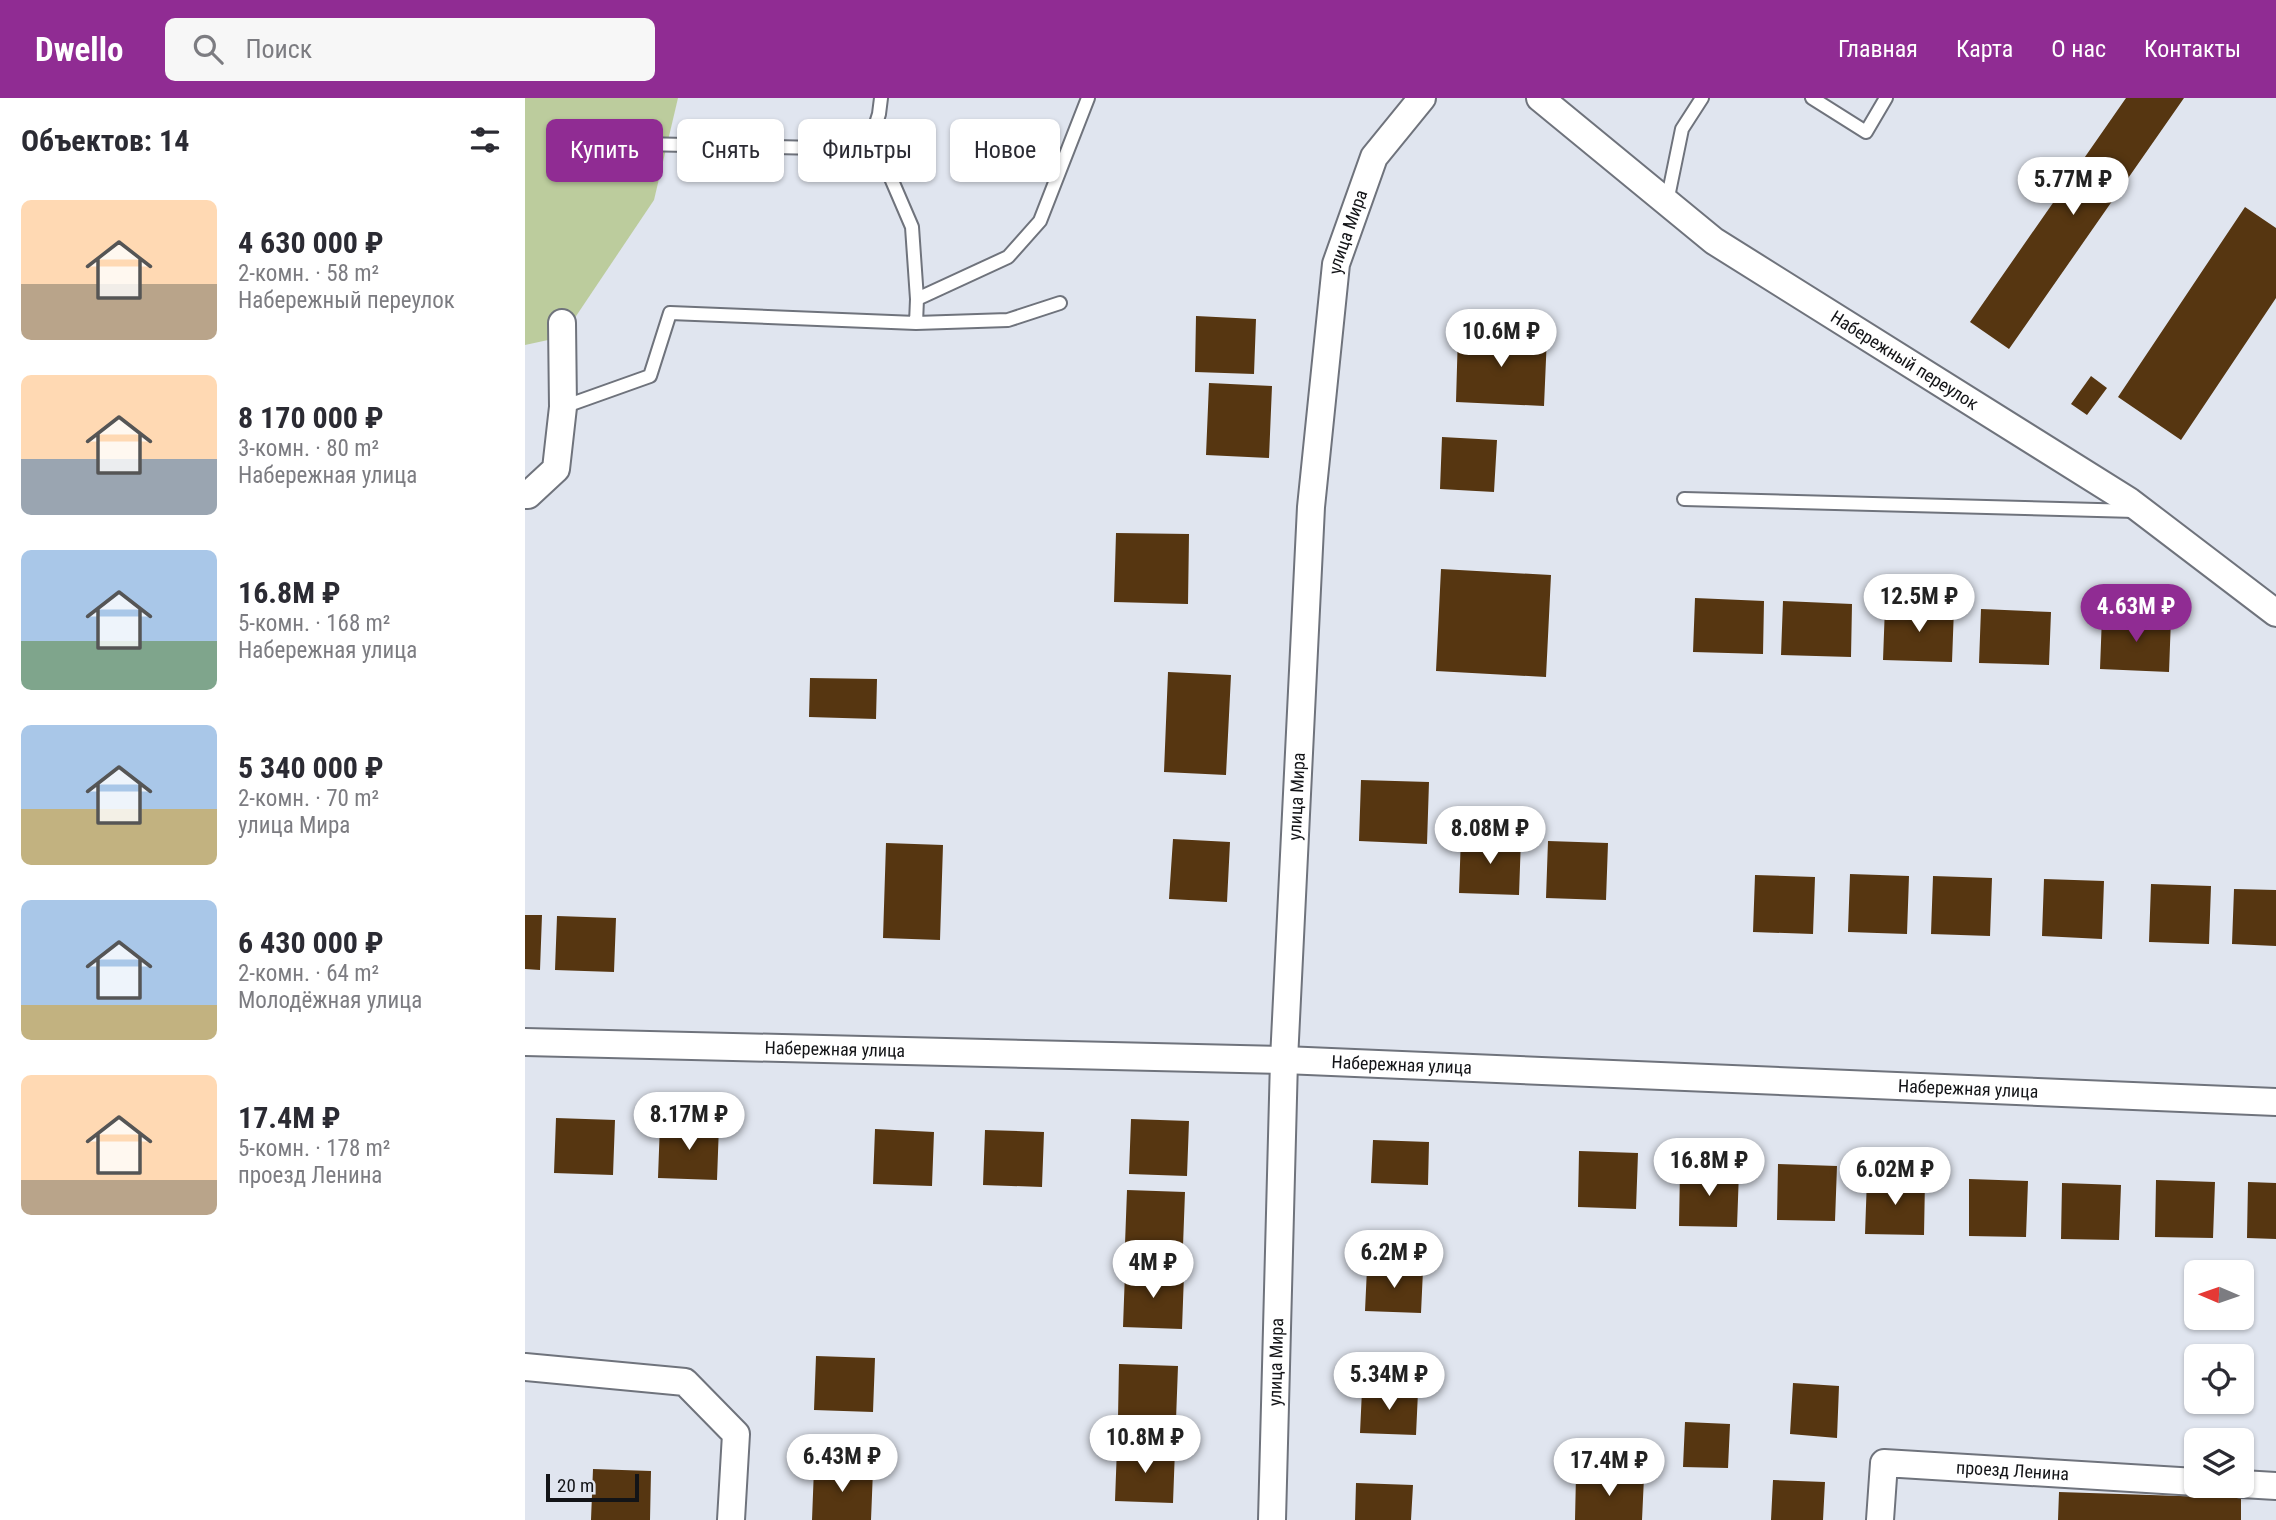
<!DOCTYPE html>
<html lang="ru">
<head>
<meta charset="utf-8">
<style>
	:root { --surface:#fff; --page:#f7f7f7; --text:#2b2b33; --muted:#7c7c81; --accent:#902c93 }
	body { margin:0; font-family:"Roboto Condensed",sans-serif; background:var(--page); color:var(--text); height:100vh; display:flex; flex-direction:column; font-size:26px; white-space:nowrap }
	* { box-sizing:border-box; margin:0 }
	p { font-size:23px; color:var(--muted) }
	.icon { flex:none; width:38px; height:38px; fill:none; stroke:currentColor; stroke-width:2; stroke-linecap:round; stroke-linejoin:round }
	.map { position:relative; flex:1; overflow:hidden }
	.details { display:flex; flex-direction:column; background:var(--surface); width:525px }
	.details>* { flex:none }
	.top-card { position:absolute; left:21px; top:21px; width:665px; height:63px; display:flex; gap:14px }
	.needle { width:46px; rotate:272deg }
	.fabs { position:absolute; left:1659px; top:1162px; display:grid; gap:14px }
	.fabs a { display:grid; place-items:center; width:70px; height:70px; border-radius:10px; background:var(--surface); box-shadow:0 2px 5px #0004; font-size:35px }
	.scale { position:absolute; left:21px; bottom:18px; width:93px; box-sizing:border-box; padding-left:7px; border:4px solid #131417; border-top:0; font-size:19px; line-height:24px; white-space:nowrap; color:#131417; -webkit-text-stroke:5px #e0e5ef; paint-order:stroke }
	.price { position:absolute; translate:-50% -60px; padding:0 16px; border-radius:24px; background:#fff; color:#222; font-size:23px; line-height:46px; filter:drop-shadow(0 2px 4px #0008) }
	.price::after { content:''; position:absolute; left:50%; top:42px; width:21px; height:16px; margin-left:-10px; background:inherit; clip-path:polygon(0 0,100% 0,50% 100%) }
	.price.active { background:var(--accent); color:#fff }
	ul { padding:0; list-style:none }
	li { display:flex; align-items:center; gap:21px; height:175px; padding:0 21px }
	li span { display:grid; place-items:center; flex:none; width:196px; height:140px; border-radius:10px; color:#555 }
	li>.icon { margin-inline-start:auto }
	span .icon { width:84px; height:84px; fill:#fffc; stroke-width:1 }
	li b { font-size:30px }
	h2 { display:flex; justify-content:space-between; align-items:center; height:84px; padding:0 21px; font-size:30px }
	.chip { padding:0 24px; border-radius:10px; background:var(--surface); box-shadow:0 2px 5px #0004; font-size:24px; line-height:63px }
	.chip.active { background:var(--accent); color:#fff }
	header { display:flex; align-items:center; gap:42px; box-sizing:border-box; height:98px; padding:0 35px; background:var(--accent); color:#fff }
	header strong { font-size:33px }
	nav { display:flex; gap:38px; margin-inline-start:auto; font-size:24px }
	.search { width:490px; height:63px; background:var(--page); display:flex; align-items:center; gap:18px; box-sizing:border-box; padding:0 24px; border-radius:10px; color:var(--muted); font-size:26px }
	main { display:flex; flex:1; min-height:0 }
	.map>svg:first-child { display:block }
	.green { fill:#bccc9d }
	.building { fill:#563611 }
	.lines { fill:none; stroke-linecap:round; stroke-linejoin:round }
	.service-casing { stroke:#6f737c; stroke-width:16 }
	.minor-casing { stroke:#6f737c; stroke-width:30 }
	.service { stroke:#fff; stroke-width:12 }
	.minor { stroke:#fff; stroke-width:26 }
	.labels { text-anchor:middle; stroke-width:7; stroke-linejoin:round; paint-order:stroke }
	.street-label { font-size:18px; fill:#131417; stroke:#e0e5ef }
</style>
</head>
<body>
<header>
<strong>Dwello</strong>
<div class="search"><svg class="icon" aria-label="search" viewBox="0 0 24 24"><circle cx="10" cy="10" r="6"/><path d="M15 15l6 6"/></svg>Поиск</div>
<nav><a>Главная</a><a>Карта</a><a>О нас</a><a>Контакты</a></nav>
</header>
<main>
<section class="details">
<h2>Объектов: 14<svg class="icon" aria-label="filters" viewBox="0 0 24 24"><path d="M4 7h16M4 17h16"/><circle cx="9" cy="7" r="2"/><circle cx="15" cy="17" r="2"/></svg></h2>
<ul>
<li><span style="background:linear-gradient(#ffd9b3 60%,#b9a48a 0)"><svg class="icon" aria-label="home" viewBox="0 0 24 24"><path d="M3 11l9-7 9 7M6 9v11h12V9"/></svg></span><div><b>4 630 000 ₽</b><p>2-комн. · 58 m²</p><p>Набережный переулок</p></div></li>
<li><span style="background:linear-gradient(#ffd9b3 60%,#9aa5b1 0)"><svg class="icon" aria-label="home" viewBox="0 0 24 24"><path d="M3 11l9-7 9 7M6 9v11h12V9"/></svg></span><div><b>8 170 000 ₽</b><p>3-комн. · 80 m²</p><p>Набережная улица</p></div></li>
<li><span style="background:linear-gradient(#a9c7e8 65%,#7fa58c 0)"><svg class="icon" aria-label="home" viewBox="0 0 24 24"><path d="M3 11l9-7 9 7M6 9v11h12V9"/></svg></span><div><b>16.8M ₽</b><p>5-комн. · 168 m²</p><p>Набережная улица</p></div></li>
<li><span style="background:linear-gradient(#a9c7e8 60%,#c2b280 0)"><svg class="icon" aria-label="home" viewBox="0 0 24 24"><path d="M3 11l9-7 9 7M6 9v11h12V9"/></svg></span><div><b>5 340 000 ₽</b><p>2-комн. · 70 m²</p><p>улица Мира</p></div></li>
<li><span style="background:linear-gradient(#a9c7e8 75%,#c2b280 0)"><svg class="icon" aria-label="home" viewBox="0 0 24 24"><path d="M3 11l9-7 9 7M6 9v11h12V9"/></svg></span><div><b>6 430 000 ₽</b><p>2-комн. · 64 m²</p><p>Молодёжная улица</p></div></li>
<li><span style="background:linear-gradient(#ffd9b3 75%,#b9a48a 0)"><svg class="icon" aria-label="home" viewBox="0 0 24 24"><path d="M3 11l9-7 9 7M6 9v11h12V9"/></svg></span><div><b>17.4M ₽</b><p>5-комн. · 178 m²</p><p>проезд Ленина</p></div></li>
</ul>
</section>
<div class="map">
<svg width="1751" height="1422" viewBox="0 0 1751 1422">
	<rect width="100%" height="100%" fill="#e0e5ef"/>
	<path class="green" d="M0 0H153L129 102 37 239 0 247Z"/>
	<path class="building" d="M1601 0H1659L1484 251 1445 224Z
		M1720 109 1751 130V200L1656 342 1593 299Z
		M671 218 731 221 729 276 670 274Z
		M933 234 1022 238 1019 308 931 304Z
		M1566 278 1582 290 1562 317 1546 306Z
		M684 285 747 288 744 360 681 357Z
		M917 339 972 342 969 394 915 391Z
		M591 435 664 436 663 506 589 504Z
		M916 471 1026 477 1021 579 911 573Z
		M1170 500 1239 503 1238 556 1168 554Z
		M1258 503 1327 506 1326 559 1256 557Z
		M1360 508 1429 510 1427 564 1358 562Z
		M1456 511 1526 514 1524 567 1454 565Z
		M1577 518 1646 520 1644 574 1575 571Z
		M643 574 706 577 701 677 639 674Z
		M285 580 352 581 351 621 284 619Z
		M836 682 904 684 902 746 834 743Z
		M936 738 996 740 994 797 934 795Z
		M648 741 705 744 702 804 644 801Z
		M1023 743 1083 745 1081 802 1021 800Z
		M361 745 418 747 415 842 358 840Z
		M1325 776 1384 778 1382 836 1323 834Z
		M1230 777 1290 779 1288 836 1228 834Z
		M1408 778 1467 780 1465 838 1406 836Z
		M1519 781 1579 783 1577 841 1517 838Z
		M1626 786 1686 788 1684 846 1624 844Z
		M1709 791 1751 792V848L1707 846Z
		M0 817H17L15 872 0 871Z
		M32 818 91 820 89 874 30 872Z
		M31 1020 90 1022 88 1077 29 1075Z
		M606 1021 664 1023 662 1078 604 1076Z
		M135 1025 194 1027 192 1082 133 1080Z
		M350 1031 409 1034 407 1088 348 1086Z
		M460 1032 519 1034 517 1089 458 1087Z
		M848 1042 904 1044 903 1087 846 1085Z
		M1054 1053 1113 1055 1111 1111 1053 1109Z
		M1253 1066 1312 1068 1310 1123 1252 1122Z
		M1155 1071 1214 1073 1212 1129 1154 1128Z
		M1342 1080 1400 1082 1399 1137 1340 1136Z
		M1444 1081 1503 1083 1501 1139 1444 1138Z
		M1631 1082 1690 1084 1688 1140 1630 1139Z
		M1723 1084 1751 1085V1141L1722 1140Z
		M1537 1085 1596 1087 1594 1142 1536 1141Z
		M602 1092 660 1094 658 1148 600 1146Z
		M842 1170 898 1172 896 1215 840 1213Z
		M600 1174 659 1176 657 1231 598 1229Z
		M291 1258 350 1260 348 1314 289 1312Z
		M594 1266 653 1268 651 1322 593 1320Z
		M1268 1285 1314 1288 1312 1340 1265 1336Z
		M837 1292 893 1294 891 1337 835 1335Z
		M1160 1324 1205 1326 1203 1370 1158 1369Z
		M592 1349 650 1351 648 1405 590 1403Z
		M289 1370 348 1372 346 1422H287Z
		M68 1371 126 1373 125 1422H66Z
		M1051 1377 1119 1379 1117 1422H1050Z
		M1248 1382 1300 1384 1298 1422H1246Z
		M831 1385 888 1387 886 1422H830Z
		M1534 1394 1716 1400V1422H1533Z"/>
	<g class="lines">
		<defs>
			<path id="service" d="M1287 0 1341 34 1361 0
				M72 45 343 51 359 64 387 129 392 201 391 225
				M343 51 354 16 356 0
				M1142 104 1157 31 1177 0
				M392 201 483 159 515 123 563 0
				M38 309 125 278 145 215 391 225 483 222 535 205
				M1159 401 1610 413"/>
			<g id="minor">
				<path id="s1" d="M1015 0 1189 143 1604 403 1751 515"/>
				<path d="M0 397H3L31 371 38 309 37 225"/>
				<path id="s2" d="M0 944 759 962 1751 1004"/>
				<path d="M0 1269 160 1284 211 1336 206 1422"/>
				<path d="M1717 1386 1751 1388"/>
				<path id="s3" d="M747 1422 759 962 786 409 811 166 849 59 897 0"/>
				<path id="s4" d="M1355 1422 1359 1365 1671 1384"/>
			</g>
		</defs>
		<use href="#service" class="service-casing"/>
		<use href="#minor" class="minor-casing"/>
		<use href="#service" class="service"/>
		<use href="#minor" class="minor"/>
	</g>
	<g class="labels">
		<g class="street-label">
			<text dy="6" stroke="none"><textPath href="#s3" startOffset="1292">улица Мира</textPath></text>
			<text dy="6" stroke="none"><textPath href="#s1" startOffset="450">Набережный переулок</textPath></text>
			<text dy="6" stroke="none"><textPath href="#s3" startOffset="724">улица Мира</textPath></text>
			<text dy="6" stroke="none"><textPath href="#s2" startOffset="310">Набережная улица</textPath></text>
			<text dy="6" stroke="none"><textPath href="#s2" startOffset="877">Набережная улица</textPath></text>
			<text dy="6" stroke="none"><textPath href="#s2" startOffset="1444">Набережная улица</textPath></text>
			<text dy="6" stroke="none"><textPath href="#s3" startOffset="158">улица Мира</textPath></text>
			<text dy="6" stroke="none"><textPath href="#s4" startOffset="186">проезд Ленина</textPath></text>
		</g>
	</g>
</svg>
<div class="fabs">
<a><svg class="needle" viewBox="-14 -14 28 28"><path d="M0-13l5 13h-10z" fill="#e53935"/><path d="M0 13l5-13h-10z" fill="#7c7c81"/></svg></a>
<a><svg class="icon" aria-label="locate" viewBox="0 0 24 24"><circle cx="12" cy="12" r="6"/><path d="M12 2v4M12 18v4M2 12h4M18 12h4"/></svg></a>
<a><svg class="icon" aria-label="layers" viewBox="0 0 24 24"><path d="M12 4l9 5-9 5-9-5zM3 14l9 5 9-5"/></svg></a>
</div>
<div class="scale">20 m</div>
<b class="price" style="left:1548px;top:119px">5.77M ₽</b>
<b class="price" style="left:976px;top:271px">10.6M ₽</b>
<b class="price" style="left:1394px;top:536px">12.5M ₽</b>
<b class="price active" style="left:1611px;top:546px">4.63M ₽</b>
<b class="price" style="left:965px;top:768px">8.08M ₽</b>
<b class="price" style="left:164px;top:1054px">8.17M ₽</b>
<b class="price" style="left:1184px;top:1100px">16.8M ₽</b>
<b class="price" style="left:1370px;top:1109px">6.02M ₽</b>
<b class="price" style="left:869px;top:1192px">6.2M ₽</b>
<b class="price" style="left:628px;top:1202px">4M ₽</b>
<b class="price" style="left:864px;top:1314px">5.34M ₽</b>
<b class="price" style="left:620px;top:1377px">10.8M ₽</b>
<b class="price" style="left:317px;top:1396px">6.43M ₽</b>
<b class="price" style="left:1084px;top:1400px">17.4M ₽</b>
<div class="top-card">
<a class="chip active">Купить</a>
<a class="chip">Снять</a>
<a class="chip">Фильтры</a>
<a class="chip">Новое</a>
</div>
</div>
</main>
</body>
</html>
